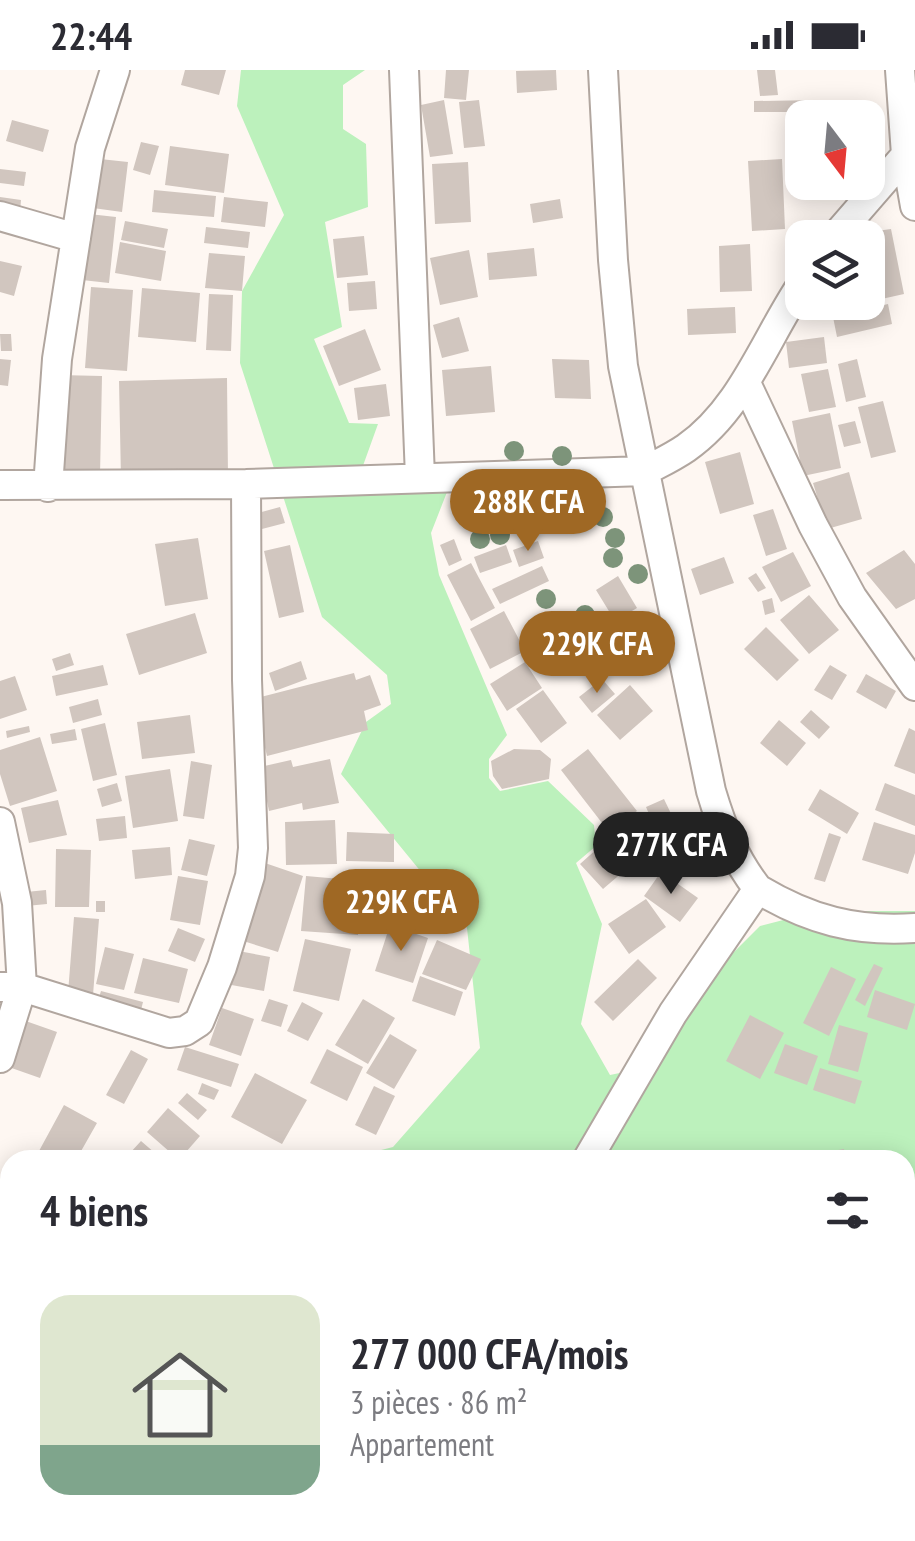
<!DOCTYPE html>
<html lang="fr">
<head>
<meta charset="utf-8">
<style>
	:root { --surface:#fff; --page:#f2f2f3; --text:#2b2b33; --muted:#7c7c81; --accent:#9f6824 }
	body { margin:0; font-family:"PT Sans Narrow",sans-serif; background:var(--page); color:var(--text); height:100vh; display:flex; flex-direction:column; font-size:38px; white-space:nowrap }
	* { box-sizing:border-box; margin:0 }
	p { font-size:32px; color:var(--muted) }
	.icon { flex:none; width:55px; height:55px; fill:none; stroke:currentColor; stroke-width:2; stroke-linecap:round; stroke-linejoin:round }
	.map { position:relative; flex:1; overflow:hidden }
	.side { position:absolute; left:0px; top:1080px; width:915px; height:392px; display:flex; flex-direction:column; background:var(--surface); border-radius:30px 30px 0 0; box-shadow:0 5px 25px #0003 }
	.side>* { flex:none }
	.needle { width:65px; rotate:164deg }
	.controls { position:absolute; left:785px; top:30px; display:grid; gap:20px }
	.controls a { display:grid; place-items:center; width:100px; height:100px; border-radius:20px; background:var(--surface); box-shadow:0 5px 25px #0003; font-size:50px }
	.price { position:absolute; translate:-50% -85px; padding:0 22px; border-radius:35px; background:var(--accent); color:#fff; font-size:32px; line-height:65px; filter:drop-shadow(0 2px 5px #0008) }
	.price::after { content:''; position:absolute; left:50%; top:60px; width:30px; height:22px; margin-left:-15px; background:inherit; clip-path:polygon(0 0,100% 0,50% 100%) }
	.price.current { background:#222; color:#fff }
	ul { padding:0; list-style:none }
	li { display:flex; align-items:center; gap:30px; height:250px; padding:0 40px }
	li span { display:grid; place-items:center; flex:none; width:280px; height:200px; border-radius:30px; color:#555 }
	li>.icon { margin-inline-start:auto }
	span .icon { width:120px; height:120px; fill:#fffc; stroke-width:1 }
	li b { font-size:42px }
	h2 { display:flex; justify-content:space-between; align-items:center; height:120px; padding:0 40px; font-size:42px }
	.status { display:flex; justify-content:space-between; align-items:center; height:70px; padding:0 50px; background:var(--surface); direction:ltr }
	.status svg { height:28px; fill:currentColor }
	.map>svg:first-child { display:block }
	.green { fill:#bcf1bc }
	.building { fill:#d1c6bf }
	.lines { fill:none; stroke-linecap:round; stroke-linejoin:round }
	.street-casing { stroke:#b1a69f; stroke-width:32 }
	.street { stroke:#fff; stroke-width:28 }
	.tree { fill:#7d947a }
</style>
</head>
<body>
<div class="status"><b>22:44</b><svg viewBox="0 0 49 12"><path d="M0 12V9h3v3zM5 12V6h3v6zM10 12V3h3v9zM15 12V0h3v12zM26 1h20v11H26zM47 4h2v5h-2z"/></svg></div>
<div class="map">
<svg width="915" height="1471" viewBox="0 0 915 1471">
	<rect width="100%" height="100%" fill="#fef7f2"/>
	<path class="green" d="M241 0H365L343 15V59L366 74 368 137 325 152 342 257 314 269 349 353 378 354 360 404 447 422 431 463 439 505 507 665 489 689V708L500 721 548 711 594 755 596 776 576 793 602 854 581 954 610 1005 658 995 715 901 760 856 791 848 848 841H915V1217L905 1220V1090H342L393 1077 480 978 467 858 341 704 366 652 391 634 387 605 322 547 240 293 242 221 284 145 237 36Z
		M10 1433V1462L73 1463 66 1471H0V1441Z"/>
	<path class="building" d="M185 0H226L219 25 181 15Z
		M446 0H469L466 30 444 28Z
		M556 0 557 20 517 23 516 1Z
		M757 0H775L778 25 760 26Z
		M444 30 453 84 430 87 421 35Z
		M479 30 485 76 464 78 459 32Z
		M818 30V42H754V31Z
		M12 50 49 60 43 82 6 71Z
		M141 72 159 76 150 105 133 100Z
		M170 76 229 84 224 123 165 115Z
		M100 89 128 92 122 142 93 138Z
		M782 89 785 159 752 161 748 91Z
		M468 92 471 152 435 154 432 94Z
		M0 99 26 102 24 116 0 113Z
		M154 120 216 126 214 147 152 142Z
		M0 127 21 130 20 142 0 139Z
		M224 127 268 132 265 157 221 152Z
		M560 129 563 148 533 153 530 134Z
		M89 144 116 147 109 213 82 210Z
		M125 151 168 159 164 178 121 170Z
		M206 157 250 162 248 178 204 173Z
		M891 159 904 224 868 232V168H855V164Z
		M364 166 368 205 337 208 333 169Z
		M120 172 166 181 161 211 115 203Z
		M750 174 752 221 720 222 719 176Z
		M534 178 537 206 489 210 487 183Z
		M469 180 478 227 440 235 430 188Z
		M209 183 245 186 242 221 205 218Z
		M0 191 22 196 14 226 0 222Z
		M375 211 377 239 349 241 347 213Z
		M91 217 133 220 127 301 85 298Z
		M142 218 200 223 196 272 138 267Z
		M209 224 233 225 231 281 206 280Z
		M888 234 892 254 837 267 833 247Z
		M735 237 736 263 688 265 687 239Z
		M459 247 469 281 442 288 433 255Z
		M365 259 381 300 339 316 323 276Z
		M0 264H11L12 281H1Z
		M824 267 827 293 789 298 786 272Z
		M0 289 11 290 8 316 0 315Z
		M552 289 589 290 591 329 555 328Z
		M857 289 866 327 846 332 838 294Z
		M491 296 495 342 446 346 442 300Z
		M828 299 836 337 809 342 801 304Z
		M59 305 102 306 100 405H64L65 345Z
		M227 308 228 407 121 409 119 311Z
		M386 314 390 346 358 350 354 318Z
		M883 331 896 382 871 388 858 337Z
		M830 343 841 398 803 406 792 351Z
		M855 351 861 373 844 377 838 355Z
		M740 382 754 434 720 444 705 392Z
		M849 402 862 449 827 459 813 413Z
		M280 437 285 453 262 459 258 443Z
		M773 439 787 479 766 486 753 445Z
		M198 468 208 529 165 536 155 474Z
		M454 469 462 490 449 496 440 475Z
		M538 471 544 488 519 497 513 480Z
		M290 475 304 542 279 548 264 481Z
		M506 475 512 492 480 503 474 487Z
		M904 480 915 494V529L896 539 866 503Z
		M793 482 811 516 781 532 762 497Z
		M724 487 734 513 700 525 691 499Z
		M471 493 495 538 471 551 447 505Z
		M542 496 549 511 500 534 492 519Z
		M756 503 766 518 758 522 748 508Z
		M618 506 637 538 615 551 596 520Z
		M809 525 839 560 809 584 780 550Z
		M772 528 775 542 765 545 762 531Z
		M504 541 525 581 490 599 470 559Z
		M195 543 207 583 139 605 126 564Z
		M766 557 799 590 777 611 744 579Z
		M70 583 74 595 56 601 52 589Z
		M301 591 307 609 275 621 269 603Z
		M525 592 542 618 507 641 490 614Z
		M103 595 108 615 56 626 52 606Z
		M830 595 847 605 832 630 814 620Z
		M354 603 356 610 370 605 381 635 364 641 368 660 267 686 253 629Z
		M866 604 896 621 886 639 856 622Z
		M15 606 27 640 0 649V611Z
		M602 609 615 624 592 643 579 627Z
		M630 615 653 641 620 670 597 645Z
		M543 620 567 653 541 673 516 639Z
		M98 629 102 645 73 653 69 637Z
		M811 640 830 657 819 669 800 652Z
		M190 645 195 683 142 689 137 652Z
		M779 650 806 673 787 696 760 673Z
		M105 653 117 705 93 711 81 659Z
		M29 656 30 662 7 668 6 661Z
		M909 658 915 661V704L894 696Z
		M75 659 77 670 52 674 50 664Z
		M40 667 57 721 10 736 0 704V680Z
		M514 679 540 680 551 689 549 709 502 719 493 706 491 691Z
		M588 679 637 741 609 762 561 700Z
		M330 689 339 733 303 740 302 733 269 741 260 697 291 690 293 697Z
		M191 691 212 695 204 749 183 746Z
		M170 699 178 751 133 758 125 706Z
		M117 713 122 731 102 737 97 719Z
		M885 713 915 725V756L875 740Z
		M820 719 859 743 847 764 808 740Z
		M664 729 675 752 656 760 646 737Z
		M58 730 67 765 29 773 21 738Z
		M639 743 674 780 657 796 622 759Z
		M125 746 127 768 99 771 96 749Z
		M335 750 337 794 286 795 285 752Z
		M874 752 915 765V783L908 804 862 790Z
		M347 762 394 764V792L346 791Z
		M829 763 841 767 825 812 814 809Z
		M189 769 215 775 207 806 181 800Z
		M608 769 631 795 603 819 580 794Z
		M170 777 172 805 135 809 132 780Z
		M56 779 91 780 89 837H55Z
		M262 792 303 806 278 882 237 869Z
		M661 802 698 828 680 852 644 826Z
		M178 806 208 811 200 855 170 850Z
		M306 806 363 811 358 865 301 861Z
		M384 809 425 814 419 854 379 849Z
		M46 820 47 834 26 836V822Z
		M646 829 666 857 629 884 608 854Z
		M96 831H105V842H96Z
		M424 846 440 850 436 864 420 860Z
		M74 847 99 849 93 925 68 923Z
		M390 855 428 868 413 913 375 901Z
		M178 858 205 869 195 892 168 881Z
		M305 869 351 879 339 931 293 921Z
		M437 870 481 889 466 920 422 904Z
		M105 877 134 884 124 920 96 914Z
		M233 880 270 887 264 921 226 914Z
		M143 888 188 899 179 933 134 923Z
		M638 889 657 908 613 951 594 932Z
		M874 894 883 898 865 936 855 930Z
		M831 897 856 909 829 966 803 953Z
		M420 906 463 922 455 946 412 931Z
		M875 920 915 934 907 960 867 947Z
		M101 921 143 932 139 948 96 937Z
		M269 929 288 935 281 957 261 951Z
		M363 929 395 948 368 994 335 975Z
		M302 932 323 943 308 971 287 961Z
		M222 938 254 949 241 986 209 975Z
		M750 945 784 963 760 1009 726 991Z
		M20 949 57 962 40 1008 3 995Z
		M839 955 868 963 858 1002 828 994Z
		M390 964 417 980 394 1019 366 1003Z
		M785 974 818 986 807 1015 774 1003Z
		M185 977 239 994 231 1017 177 1000Z
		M327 979 363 997 347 1031 310 1013Z
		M131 980 148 989 124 1034 106 1025Z
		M820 998 862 1011 855 1034 813 1020Z
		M255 1003 307 1030 282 1074 231 1047Z
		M202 1013 219 1020 214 1030 198 1024Z
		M374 1016 395 1026 376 1065 355 1055Z
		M187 1023 207 1040 198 1050 178 1033Z
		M64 1035 97 1053 76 1090H55L39 1081Z
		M168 1038 200 1066 179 1090 147 1062Z
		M141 1071 163 1090H138L130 1083Z
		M844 1079 846 1090H791V1088Z
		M0 1160 10 1170V1185L0 1195Z
		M0 1237 10 1248V1287L0 1296Z
		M915 1444V1471H857L855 1465 861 1462H905V1447Z
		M59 1462H61L73 1471H53Z
		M133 1462H175L185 1471H126Z
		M222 1462H270L273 1464 268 1471H216Z
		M460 1462H473L477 1471H456L454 1465Z
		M489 1462H550L552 1471H492Z
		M766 1462H816L818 1469 769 1471Z
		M678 1463 680 1471H653V1470Z"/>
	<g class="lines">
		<defs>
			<path id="street" d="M404 0 420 407
				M603 0 613 190 623 296 711 721C722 758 734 788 758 819
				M900 0 906 85 915 136
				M0 146 76 168
				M834 168 906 85 915 82
				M746 313 813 455 852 527 915 616
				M0 415 246 414 645 401C658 394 673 387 686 378 742 339 765 269 802 214
				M48 417 57 289 90 78 115 0
				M0 752 17 833 22 917 0 988
				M0 917H22L169 963 185 961 199 952 222 897 250 806 253 778 247 610 246 414
				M587 1090 673 943 758 819C810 850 855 862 915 858
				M905 1382 915 1379
				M738 1462 741 1471
				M332 1471 335 1462
				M626 1471 648 1462"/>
		</defs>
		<use href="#street" class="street-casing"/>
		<use href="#street" class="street"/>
	</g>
	<g class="tree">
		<circle cx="514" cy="381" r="10"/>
		<circle cx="562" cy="386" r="10"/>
		<circle cx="508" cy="423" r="10"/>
		<circle cx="562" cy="428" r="10"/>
		<circle cx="603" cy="447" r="10"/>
		<circle cx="470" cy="450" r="10"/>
		<circle cx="559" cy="452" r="10"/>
		<circle cx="500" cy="465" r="10"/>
		<circle cx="615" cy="468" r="10"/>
		<circle cx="480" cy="469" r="10"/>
		<circle cx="613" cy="488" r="10"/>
		<circle cx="638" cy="504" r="10"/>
		<circle cx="546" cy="529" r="10"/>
		<circle cx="585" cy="545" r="10"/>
		<circle cx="537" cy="557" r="10"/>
		<circle cx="536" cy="578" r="10"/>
	</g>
</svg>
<div class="controls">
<a><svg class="needle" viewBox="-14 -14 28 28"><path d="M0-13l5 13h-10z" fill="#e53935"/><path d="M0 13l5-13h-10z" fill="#7c7c81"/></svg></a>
<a><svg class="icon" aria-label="layers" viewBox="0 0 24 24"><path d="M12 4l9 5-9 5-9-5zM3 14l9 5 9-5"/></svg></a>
</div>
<b class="price" style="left:528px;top:484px">288K CFA</b>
<b class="price" style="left:597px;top:626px">229K CFA</b>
<b class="price current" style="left:671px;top:827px">277K CFA</b>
<b class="price" style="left:401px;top:884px">229K CFA</b>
<section class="side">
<h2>4 biens<svg class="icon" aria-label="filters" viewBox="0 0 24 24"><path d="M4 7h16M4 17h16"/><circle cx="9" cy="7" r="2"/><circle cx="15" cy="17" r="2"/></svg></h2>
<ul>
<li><span style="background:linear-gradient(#dfe7d0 75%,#7fa58c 0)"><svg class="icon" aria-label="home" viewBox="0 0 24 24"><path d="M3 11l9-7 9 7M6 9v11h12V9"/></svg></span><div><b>277 000 CFA/mois</b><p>3 pièces · 86 m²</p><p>Appartement</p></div></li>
</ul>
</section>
</div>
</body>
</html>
